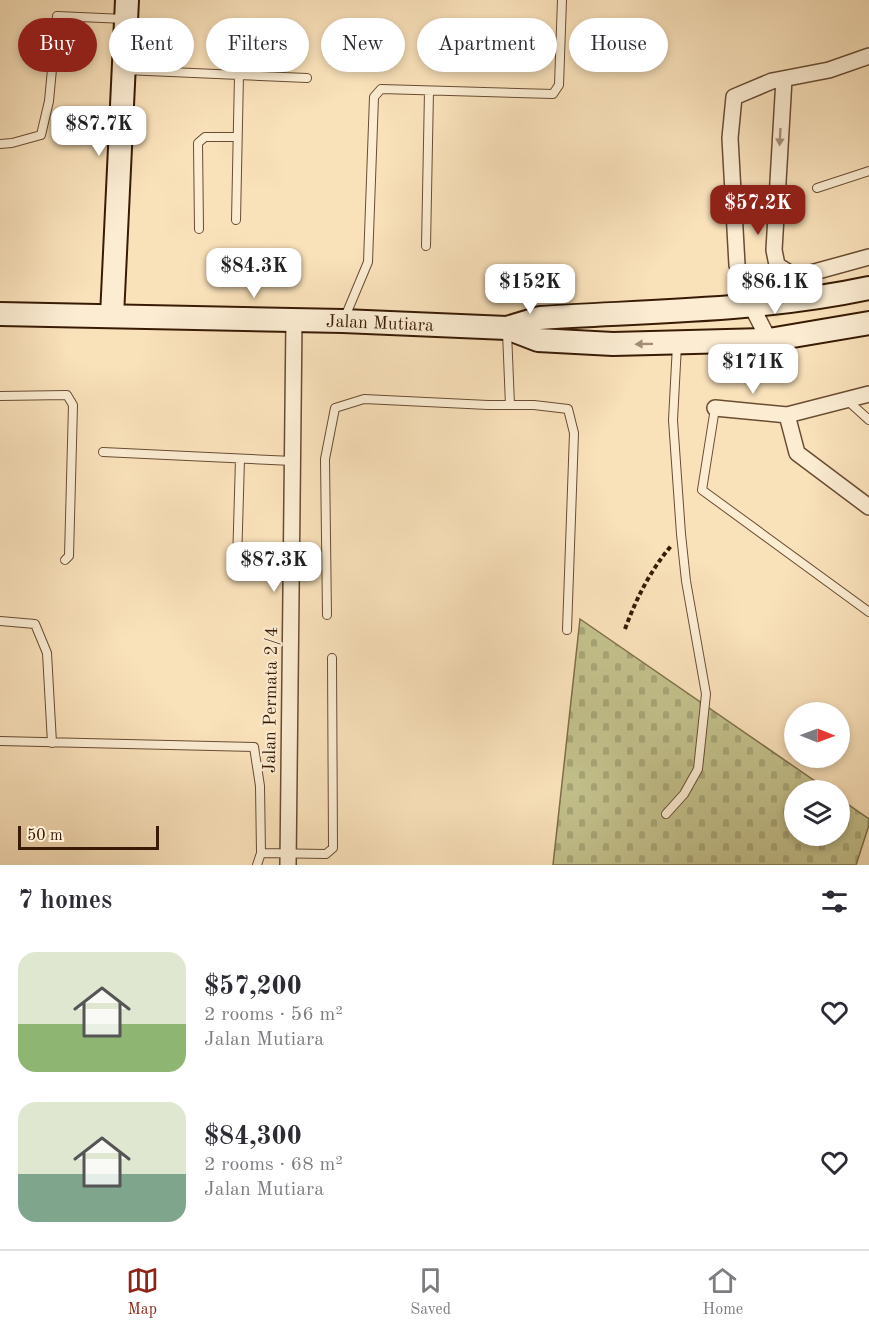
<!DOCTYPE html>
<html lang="en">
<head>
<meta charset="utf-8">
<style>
	:root { --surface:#fff; --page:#f2f2f3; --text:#2b2b33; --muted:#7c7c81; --line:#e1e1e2; --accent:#8f2418 }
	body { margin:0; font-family:"Old Standard TT",serif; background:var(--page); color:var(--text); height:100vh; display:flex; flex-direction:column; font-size:22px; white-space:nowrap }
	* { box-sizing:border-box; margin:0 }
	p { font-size:20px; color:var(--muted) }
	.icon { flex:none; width:33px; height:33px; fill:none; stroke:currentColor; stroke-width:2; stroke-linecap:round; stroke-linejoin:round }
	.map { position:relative; height:865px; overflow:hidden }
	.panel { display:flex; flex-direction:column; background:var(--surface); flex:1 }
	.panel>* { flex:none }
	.guide { position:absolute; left:18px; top:18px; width:834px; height:54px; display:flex; gap:12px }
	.needle { width:39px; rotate:91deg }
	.buttons { position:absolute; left:784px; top:702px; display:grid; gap:12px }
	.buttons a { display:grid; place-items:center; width:66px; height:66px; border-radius:50%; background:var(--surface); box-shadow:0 3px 9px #0003; font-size:30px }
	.scale { position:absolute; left:18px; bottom:15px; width:141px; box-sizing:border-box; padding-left:6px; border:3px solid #391b05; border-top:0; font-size:16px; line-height:21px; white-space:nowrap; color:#391b05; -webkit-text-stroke:4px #fbecd2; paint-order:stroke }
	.price { position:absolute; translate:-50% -51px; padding:0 14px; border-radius:12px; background:#fff; color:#222; font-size:20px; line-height:39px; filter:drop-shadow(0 2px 3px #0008) }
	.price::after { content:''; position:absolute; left:50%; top:36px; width:18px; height:14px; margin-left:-9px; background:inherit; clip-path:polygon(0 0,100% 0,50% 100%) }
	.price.active { background:var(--accent); color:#fff }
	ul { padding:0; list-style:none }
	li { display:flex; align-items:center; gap:18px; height:150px; padding:0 18px }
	li span { display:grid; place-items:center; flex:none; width:168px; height:120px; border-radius:18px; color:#555 }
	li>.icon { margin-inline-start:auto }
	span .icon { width:72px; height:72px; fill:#fffc; stroke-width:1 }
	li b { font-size:26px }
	h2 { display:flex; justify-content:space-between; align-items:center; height:72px; padding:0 18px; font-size:26px }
	.pill { padding:0 21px; border-radius:27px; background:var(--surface); box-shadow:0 3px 9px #0003; font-size:21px; line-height:54px }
	.pill.active { background:var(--accent); color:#fff }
	.menu { display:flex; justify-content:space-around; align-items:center; height:84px; border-top:2px solid var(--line); background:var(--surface); font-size:16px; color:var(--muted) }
	.menu a { display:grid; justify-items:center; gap:3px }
	.menu .active { color:var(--accent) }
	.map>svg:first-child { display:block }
	.cemetery { fill:url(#cemetery-stones); stroke:#7e6e48; stroke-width:1.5 }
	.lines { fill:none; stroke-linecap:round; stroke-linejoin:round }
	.lane-casing { stroke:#694c32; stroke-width:10 }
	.street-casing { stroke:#694c32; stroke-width:18 }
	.secondary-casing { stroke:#391b05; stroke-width:26 }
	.path { stroke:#391b05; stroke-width:4; stroke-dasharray:4.5 3; stroke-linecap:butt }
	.lane { stroke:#fbecd2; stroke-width:8 }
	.street { stroke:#fbecd2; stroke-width:15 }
	.secondary { stroke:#fbecd2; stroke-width:22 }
	.oneway { fill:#a48e76 }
	.labels { text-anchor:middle; stroke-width:4.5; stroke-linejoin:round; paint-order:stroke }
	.street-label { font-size:18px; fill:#391b05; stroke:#fbecd2 }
</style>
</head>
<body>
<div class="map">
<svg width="869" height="865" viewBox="0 0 869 865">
	<defs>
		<pattern id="cemetery-stones" width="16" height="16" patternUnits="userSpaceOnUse" patternTransform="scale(1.5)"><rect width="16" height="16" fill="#c3c18c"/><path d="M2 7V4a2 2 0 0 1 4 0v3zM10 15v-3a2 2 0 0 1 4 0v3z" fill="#a8a577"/></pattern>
	</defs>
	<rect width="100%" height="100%" fill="#f9e1ba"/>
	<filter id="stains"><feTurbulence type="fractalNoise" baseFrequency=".00333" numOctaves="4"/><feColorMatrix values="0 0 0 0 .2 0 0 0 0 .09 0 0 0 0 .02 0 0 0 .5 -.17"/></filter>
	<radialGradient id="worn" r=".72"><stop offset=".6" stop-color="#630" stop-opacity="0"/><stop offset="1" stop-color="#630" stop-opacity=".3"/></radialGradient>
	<path class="cemetery" d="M580 619 828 790H795V836H840V799L869 819V825L856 865H553Z"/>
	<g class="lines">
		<defs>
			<path id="lane" d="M125 70 307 78
				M0 144 12 143 41 135 49 101 57 16 125 19
				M817 188 869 171
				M236 220 239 75
				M199 229 198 143 205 137H237
				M426 246 429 91
				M345 317 368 262 374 97 381 89 553 94 559 85 562 0
				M507 332 510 405
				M0 396 67 395 73 405 69 556 65 560
				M847 400 869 420
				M715 408 702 490 869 612
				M103 452 293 461
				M237 563 240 459
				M327 615 325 459 335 408 364 399 488 405H534L568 409 574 433 567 630
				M0 621 35 624 47 653 52 743
				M0 741 254 747 260 786 261 853 326 854 333 848 332 658
				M666 814 684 794 698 769 706 694 686 581 681 534 673 420 677 345
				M257 865 261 853"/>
			<path id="street" d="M784 79 774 250 777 265 796 277 869 257
				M769 340 751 305 737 265 730 138 734 97 772 81 829 70 869 56
				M715 408 787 415 869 394
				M787 415 797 453 869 507
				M288 865 294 320"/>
			<g id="secondary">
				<path id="s1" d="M0 314 343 321 507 328 538 340 613 344 769 340 869 323"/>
				<path d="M112 316 127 0"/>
				<path d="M507 328 540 318C650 311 761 311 869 288"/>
			</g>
		</defs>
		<use href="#lane" class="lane-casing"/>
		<use href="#street" class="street-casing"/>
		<use href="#secondary" class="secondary-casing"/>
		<path class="path" d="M625 629C636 599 650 571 671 546"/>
		<use href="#lane" class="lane"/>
		<use href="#street" class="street"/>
		<use href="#secondary" class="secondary"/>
	</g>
	<defs><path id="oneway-solid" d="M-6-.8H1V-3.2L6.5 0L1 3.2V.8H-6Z" transform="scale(1.5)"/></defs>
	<g class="oneway">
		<use href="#oneway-solid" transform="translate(780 137) rotate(93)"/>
		<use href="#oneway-solid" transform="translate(644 344) rotate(179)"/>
	</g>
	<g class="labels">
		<g class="street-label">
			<text dy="6" stroke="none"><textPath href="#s1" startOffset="380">Jalan Mutiara</textPath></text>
			<text transform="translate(270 700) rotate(-89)" y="6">Jalan Permata 2/4</text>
		</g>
	</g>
	<rect width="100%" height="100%" filter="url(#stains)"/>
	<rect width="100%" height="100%" fill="url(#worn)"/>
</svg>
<div class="buttons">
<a><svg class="needle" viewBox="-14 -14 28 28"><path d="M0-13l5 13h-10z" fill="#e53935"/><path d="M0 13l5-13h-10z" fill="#7c7c81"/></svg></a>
<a><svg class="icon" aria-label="layers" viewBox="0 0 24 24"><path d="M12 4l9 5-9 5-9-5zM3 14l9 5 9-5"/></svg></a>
</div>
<div class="scale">50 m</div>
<b class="price" style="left:99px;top:157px">$87.7K</b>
<b class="price active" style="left:758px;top:236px">$57.2K</b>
<b class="price" style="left:254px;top:299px">$84.3K</b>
<b class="price" style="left:530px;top:315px">$152K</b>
<b class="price" style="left:775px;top:315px">$86.1K</b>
<b class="price" style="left:753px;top:395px">$171K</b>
<b class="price" style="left:274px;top:593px">$87.3K</b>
<div class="guide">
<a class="pill active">Buy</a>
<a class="pill">Rent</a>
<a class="pill">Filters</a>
<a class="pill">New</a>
<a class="pill">Apartment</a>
<a class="pill">House</a>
</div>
</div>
<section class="panel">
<h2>7 homes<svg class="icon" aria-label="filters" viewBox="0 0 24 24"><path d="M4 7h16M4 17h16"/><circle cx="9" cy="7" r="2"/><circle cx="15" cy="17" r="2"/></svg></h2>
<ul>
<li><span style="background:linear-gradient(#dfe7d0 60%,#8fb573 0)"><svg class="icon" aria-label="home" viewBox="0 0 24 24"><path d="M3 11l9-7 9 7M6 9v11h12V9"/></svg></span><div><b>$57,200</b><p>2 rooms · 56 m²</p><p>Jalan Mutiara</p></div><svg class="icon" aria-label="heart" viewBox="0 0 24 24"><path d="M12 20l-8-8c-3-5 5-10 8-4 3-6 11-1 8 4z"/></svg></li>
<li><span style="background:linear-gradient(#dfe7d0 60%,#7fa58c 0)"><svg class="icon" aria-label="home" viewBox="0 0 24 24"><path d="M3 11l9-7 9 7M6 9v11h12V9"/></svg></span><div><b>$84,300</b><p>2 rooms · 68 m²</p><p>Jalan Mutiara</p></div><svg class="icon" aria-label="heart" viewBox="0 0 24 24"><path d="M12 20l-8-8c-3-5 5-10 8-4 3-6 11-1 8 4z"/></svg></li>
</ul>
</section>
<nav class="menu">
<a class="active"><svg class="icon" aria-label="map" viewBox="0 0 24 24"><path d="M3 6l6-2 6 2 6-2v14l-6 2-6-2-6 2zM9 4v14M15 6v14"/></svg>Map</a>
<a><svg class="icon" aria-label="saved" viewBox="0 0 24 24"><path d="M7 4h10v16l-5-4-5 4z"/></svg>Saved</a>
<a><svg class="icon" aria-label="home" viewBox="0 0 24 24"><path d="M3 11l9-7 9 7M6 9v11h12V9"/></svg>Home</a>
</nav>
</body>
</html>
